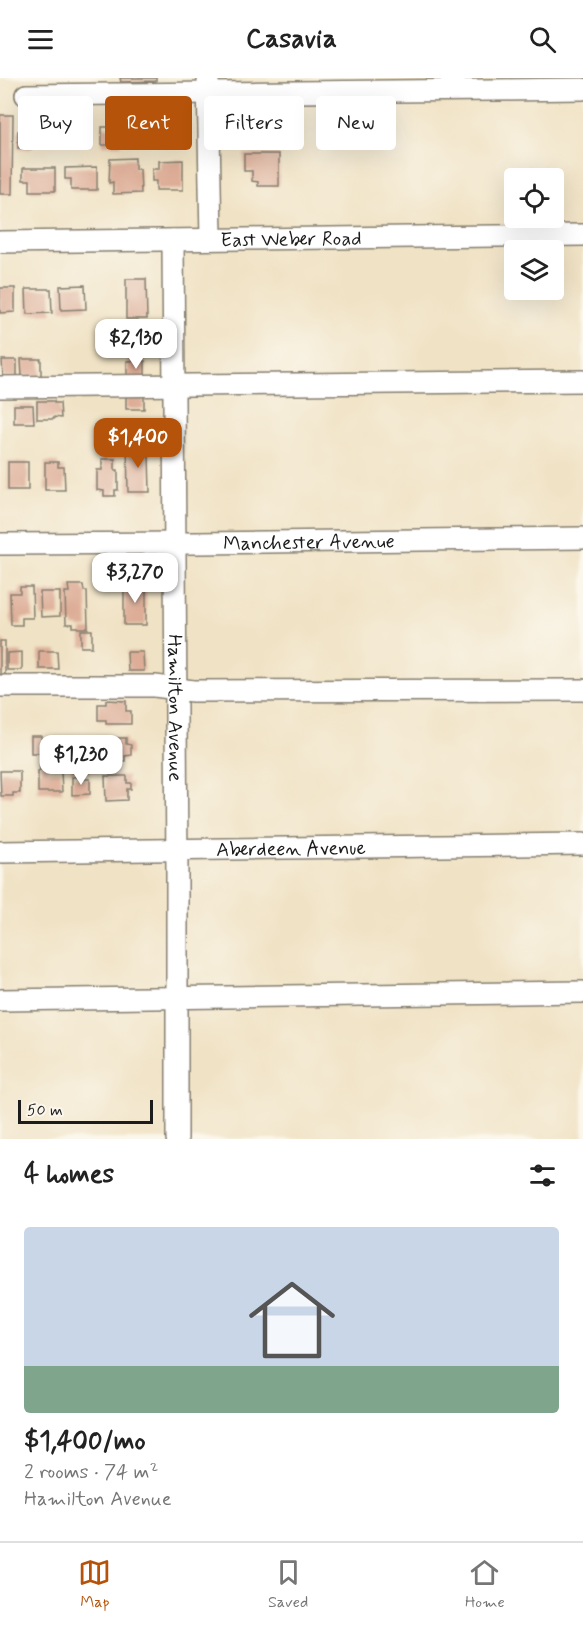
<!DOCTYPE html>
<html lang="en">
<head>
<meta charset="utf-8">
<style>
	:root { --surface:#fff; --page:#f2f2f2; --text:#222; --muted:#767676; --line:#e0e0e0; --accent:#b45309 }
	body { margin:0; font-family:Mynerve,sans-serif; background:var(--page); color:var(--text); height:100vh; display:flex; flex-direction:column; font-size:22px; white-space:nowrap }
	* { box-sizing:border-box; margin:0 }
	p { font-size:20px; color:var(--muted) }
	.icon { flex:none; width:33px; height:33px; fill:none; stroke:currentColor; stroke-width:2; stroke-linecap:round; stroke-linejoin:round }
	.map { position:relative; height:1061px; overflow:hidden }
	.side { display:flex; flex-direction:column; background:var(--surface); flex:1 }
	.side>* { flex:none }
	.guide { position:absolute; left:18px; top:18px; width:548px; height:54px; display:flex; gap:12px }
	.fabs { position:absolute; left:504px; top:90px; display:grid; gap:12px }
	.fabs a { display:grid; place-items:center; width:60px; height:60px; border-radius:6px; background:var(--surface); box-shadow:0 6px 24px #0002; font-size:30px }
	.scale { position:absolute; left:18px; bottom:15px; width:135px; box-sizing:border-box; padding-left:6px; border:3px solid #1c1c1c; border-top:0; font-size:16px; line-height:21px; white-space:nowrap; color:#1c1c1c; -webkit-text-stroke:4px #fbf7ec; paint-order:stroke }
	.price { position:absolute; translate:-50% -51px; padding:0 14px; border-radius:12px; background:#fff; color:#222; font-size:20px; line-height:39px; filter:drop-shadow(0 2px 3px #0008) }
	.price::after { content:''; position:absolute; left:50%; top:36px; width:18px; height:14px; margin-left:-9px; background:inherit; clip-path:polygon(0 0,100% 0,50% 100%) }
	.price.on { background:var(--accent); color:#fff }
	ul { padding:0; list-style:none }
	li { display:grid; align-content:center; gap:12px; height:318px; padding:0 24px }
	li span { display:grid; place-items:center; height:186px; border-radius:6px; color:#555 }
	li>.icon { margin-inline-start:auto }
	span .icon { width:108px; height:108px; fill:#fffc; stroke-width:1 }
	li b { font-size:26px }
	h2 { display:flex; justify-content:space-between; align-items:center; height:72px; padding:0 24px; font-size:26px }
	.tag { padding:0 21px; border-radius:6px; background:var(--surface); box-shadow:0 6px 24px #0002; font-size:21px; line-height:54px }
	.tag.on { background:var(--accent); color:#fff }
	header { display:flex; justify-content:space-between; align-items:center; height:78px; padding:0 24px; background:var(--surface); font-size:27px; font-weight:700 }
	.tab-bar { display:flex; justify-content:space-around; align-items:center; height:84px; border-top:2px solid var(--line); background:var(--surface); font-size:16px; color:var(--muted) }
	.tab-bar a { display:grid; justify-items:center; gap:3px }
	.tab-bar .on { color:var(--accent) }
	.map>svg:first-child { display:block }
	.building { fill:#ddad97 }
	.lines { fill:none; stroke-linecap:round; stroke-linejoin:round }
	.minor-casing { stroke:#867f70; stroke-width:24 }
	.minor { stroke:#fff; stroke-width:21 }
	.labels { text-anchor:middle; stroke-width:6; stroke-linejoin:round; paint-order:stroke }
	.street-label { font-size:20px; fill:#1c1c1c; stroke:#fbf7ec }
</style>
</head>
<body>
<header><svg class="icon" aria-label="menu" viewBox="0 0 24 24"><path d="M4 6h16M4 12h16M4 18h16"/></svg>Casavia<svg class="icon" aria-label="search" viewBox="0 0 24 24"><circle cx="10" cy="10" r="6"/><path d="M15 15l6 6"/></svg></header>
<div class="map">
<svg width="583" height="1061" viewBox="0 0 583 1061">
	<rect width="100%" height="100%" fill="#fbf7ec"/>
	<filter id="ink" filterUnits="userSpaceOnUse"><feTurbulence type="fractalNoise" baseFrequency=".0167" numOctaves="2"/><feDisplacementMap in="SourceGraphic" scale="12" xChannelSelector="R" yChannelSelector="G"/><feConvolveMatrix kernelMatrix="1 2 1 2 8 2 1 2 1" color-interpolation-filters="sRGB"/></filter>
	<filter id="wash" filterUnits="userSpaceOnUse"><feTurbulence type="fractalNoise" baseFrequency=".008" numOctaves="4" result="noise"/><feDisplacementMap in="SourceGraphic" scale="24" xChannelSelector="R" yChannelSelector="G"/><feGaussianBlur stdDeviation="1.35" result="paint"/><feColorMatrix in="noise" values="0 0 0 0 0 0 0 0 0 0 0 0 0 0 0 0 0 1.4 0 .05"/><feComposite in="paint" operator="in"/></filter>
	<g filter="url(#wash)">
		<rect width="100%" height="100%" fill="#f0e2c4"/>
		<g id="blocks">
			<path class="building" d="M120 0H156V3L121 4Z
				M234 24H271V48H254V45H234Z
				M0 37H13L12 116H0Z
				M70 37H88V57H70Z
				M102 49H121V67H102Z
				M18 53H31V71L18 70Z
				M244 76H279V108H258V104L252 103V93H244Z
				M135 80V91H140L141 115 113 116V104L109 105 110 81Z
				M183 82V112H156V103H152V91H159V83Z
				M97 89V112H71V101H65V90Z
				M23 90H55V113H30V102H23Z
				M126 201H146L147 241H126Z
				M85 207 86 231 61 232 60 208Z
				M0 210H15V234L0 235Z
				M26 211H51L52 235 27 236Z
				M21 281H41V298H22Z
				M2 282H17V299H3Z
				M127 283H145V300H127Z
				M126 317H144V331H126Z
				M37 323H54V325H60L61 340 54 339V341H37Z
				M14 327H33L34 345H14Z
				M127 365H144V377H149L150 414H128Z
				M102 381H115V392H118V412H115V418H104V413L97 412V392H102Z
				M8 384H28V412H8Z
				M45 384H58V389H64L65 412H45Z
				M124 506H146V547H124Z
				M68 507H83L84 513H87L88 550H78V549H73V546H66L65 514H69Z
				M20 509H32L33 540H22V547H11L10 515H20Z
				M40 514H60V538L41 539Z
				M81 552H92V569H81Z
				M0 563H5V596H0Z
				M39 573H57L58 591H39Z
				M22 574V592H7V575Z
				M127 574H143L144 593H128Z
				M106 622 126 623V633H131V646H106V642H98V626H106Z
				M31 658H41L42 675H31Z
				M105 660H126V666L131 667V677L125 678V683H105Z
				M71 671H90V694H71Z
				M40 686H48V693H61L62 714H38V693H40Z
				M0 693H20V715H13V718H1Z
				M105 698H127V705H131V711H127V722L106 723Z
				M72 699H84V701H90V716L72 717Z"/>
		</g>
	</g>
	<g filter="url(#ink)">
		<use href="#blocks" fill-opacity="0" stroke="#867f70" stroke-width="1.5"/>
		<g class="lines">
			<defs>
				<g id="minor">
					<path d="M208 0 211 161"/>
					<path d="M26 17 583 11"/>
					<path id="s1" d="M173 162 177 796V1061"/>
					<path id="s2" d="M0 164 583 157"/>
					<path d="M0 309 583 303"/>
					<path id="s3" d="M0 466 198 465 583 460"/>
					<path d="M0 608H155L193 613 583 612"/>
					<path id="s4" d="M0 774 583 766"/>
					<path d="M0 922 583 914"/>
				</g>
			</defs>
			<use href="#minor" class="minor-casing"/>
			<use href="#minor" class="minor"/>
		</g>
	</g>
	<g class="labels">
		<g class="street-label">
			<text dy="7" stroke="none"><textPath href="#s2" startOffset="291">East Weber Road</textPath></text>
			<text dy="7" stroke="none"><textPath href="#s3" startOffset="309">Manchester Avenue</textPath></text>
			<text dy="7" stroke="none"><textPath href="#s1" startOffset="468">Hamilton Avenue</textPath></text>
			<text dy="7" stroke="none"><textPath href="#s4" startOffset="291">Aberdeen Avenue</textPath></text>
		</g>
	</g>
</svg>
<div class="fabs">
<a><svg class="icon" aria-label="locate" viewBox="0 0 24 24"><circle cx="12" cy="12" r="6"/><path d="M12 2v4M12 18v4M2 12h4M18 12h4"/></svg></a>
<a><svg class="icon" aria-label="layers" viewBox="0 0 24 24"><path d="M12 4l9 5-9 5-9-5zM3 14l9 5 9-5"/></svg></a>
</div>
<div class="scale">50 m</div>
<b class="price" style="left:136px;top:292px">$2,130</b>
<b class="price on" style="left:138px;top:391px">$1,400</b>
<b class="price" style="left:135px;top:526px">$3,270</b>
<b class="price" style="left:81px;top:708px">$1,230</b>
<div class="guide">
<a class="tag">Buy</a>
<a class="tag on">Rent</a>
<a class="tag">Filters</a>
<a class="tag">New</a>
</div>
</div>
<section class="side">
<h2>4 homes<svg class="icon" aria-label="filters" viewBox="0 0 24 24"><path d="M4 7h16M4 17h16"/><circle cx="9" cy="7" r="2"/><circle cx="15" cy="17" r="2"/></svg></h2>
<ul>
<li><span style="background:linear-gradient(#c9d6e8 75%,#7fa58c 0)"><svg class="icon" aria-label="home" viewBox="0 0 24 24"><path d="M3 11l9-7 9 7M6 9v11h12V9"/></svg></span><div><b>$1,400/mo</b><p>2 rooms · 74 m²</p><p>Hamilton Avenue</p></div></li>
</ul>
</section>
<nav class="tab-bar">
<a class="on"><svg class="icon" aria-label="map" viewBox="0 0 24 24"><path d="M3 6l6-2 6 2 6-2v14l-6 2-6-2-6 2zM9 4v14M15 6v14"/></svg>Map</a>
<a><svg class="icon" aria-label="saved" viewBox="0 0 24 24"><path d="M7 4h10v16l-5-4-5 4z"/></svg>Saved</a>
<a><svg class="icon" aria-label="home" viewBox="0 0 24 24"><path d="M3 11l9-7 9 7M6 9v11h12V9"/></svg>Home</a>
</nav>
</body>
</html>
